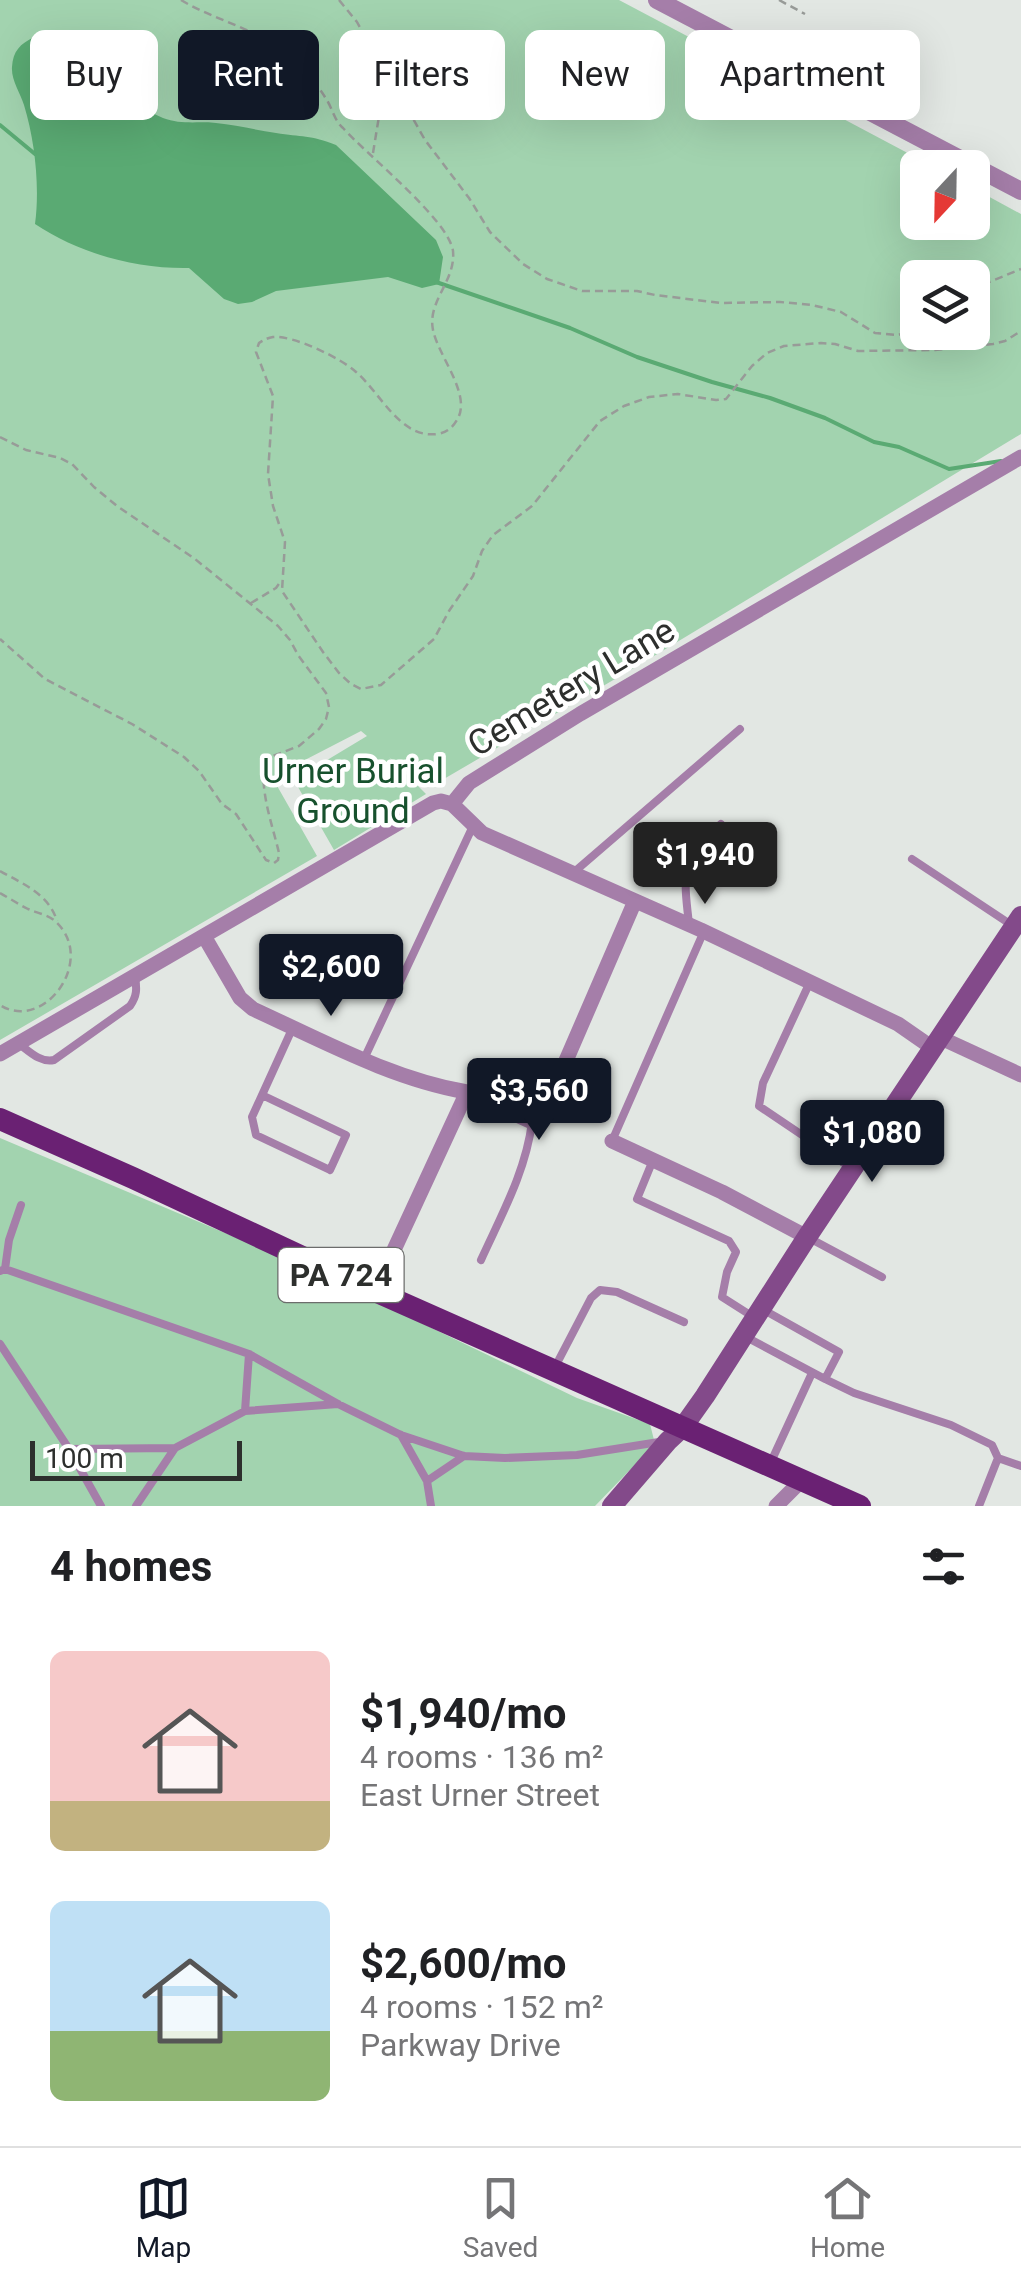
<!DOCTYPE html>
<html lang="en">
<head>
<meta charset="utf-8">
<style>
	:root { --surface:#fff; --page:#f6f6f6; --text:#202124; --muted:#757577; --line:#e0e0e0; --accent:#111827 }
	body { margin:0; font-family:Roboto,sans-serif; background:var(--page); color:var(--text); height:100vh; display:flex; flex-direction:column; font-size:38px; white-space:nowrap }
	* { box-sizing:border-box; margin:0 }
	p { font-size:32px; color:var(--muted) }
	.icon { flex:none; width:55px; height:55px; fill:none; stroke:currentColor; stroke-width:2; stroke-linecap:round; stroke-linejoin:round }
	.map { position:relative; height:1506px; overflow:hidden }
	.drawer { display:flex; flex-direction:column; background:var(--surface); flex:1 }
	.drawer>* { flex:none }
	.banner { position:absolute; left:30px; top:30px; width:962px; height:90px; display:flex; gap:20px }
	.needle { width:65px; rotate:202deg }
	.fabs { position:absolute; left:900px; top:150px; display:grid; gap:20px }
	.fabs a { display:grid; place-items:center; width:90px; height:90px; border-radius:15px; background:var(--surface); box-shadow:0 10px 40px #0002; font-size:50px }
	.scale { position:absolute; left:30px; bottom:25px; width:212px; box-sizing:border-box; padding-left:10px; border:5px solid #2d2f2d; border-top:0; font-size:28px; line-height:35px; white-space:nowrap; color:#2d2f2d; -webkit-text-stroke:8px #fff; paint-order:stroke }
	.price { position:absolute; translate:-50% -85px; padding:0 22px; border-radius:10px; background:var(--accent); color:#fff; font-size:32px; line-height:65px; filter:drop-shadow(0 2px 5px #0008) }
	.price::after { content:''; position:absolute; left:50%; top:60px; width:30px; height:22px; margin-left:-15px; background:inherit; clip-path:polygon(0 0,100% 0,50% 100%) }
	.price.on { background:#222; color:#fff }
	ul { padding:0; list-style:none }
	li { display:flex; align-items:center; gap:30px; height:250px; padding:0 50px }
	li span { display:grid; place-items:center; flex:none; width:280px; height:200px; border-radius:15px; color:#555 }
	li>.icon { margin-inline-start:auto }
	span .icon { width:120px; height:120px; fill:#fffc; stroke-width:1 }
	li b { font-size:42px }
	h2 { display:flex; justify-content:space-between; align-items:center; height:120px; padding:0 50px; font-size:42px }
	.pill { padding:0 35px; border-radius:15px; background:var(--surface); box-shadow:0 10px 40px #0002; font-size:35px; line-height:90px }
	.pill.on { background:var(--accent); color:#fff }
	.menu { display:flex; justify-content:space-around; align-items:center; height:140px; border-top:2px solid var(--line); background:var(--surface); font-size:28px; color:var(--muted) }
	.menu a { display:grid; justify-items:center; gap:5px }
	.menu .on { color:var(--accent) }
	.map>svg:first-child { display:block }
	.green { fill:#a2d3af; fill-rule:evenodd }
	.water { fill:#5aaa73 }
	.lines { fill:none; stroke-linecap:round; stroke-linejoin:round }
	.stream { stroke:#5aaa73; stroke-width:4 }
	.path { stroke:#989b98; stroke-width:2.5; stroke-dasharray:8 5; stroke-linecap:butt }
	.service { stroke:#a57ea9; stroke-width:8 }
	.minor { stroke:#a57ea9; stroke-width:15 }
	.tertiary { stroke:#a57ea9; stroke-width:18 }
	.secondary { stroke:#834a8a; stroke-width:20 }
	.primary { stroke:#6a2173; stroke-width:22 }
	.labels { text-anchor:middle; stroke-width:9; stroke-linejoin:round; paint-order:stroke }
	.shield { fill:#fff; stroke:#6c6d6c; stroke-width:2.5 }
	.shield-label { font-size:32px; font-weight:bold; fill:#2d2f2d }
	.street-label { font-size:35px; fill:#2d2f2d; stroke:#fff }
	.park-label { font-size:35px; fill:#17512d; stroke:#fff }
</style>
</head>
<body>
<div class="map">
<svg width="1021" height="1506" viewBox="0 0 1021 1506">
	<rect width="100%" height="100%" fill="#e2e7e3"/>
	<path class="green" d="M0 0H619L934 167 918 168V222H972L973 188 1021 214V434L639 665 437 783 415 779 389 757 426 794 334 850 294 780 367 736 361 731 272 777 317 856 0 1040ZM918 278H972V332H918Z
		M0 1138 301 1265 577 1398 650 1424 655 1444 595 1506H0Z"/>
	<path class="water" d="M34 37C85 46 116 99 163 118 181 125 197 121 216 123 236 125 256 130 276 133 301 137 311 135 336 145L436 240 443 257 439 284 422 288 388 277 276 291 252 302 238 304 224 299 189 268C136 269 80 254 35 224 40 187 35 141 24 105 20 92 11 80 12 67 13 51 20 44 34 37Z"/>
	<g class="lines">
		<path class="stream" d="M0 125 35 154
			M436 282 570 328 637 357 712 382 770 398 825 418 874 442 899 447 949 469 1001 461"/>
		<path class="path" d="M181 0C214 20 252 27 283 51 300 65 317 83 328 102 333 111 335 121 343 128 366 154 449 220 453 251 456 281 427 301 433 330 438 355 469 391 459 416 455 425 448 433 437 434 400 439 380 392 356 372 341 358 293 335 273 337 267 338 264 340 259 343L256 352 273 396 268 474 273 506 285 542 282 591 323 652 339 673 351 684 361 689 381 685 434 639 449 611 473 576 482 551 493 535 532 506 600 421 624 406 649 397 678 394 716 400 726 399 752 366 767 353 784 346 821 343 835 344 858 351 935 350 993 344 1005 341 1021 331
			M339 0 357 22 369 44 382 80 407 108 425 140 469 198 490 232 523 264 547 279 582 291H637L655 295 721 303 780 302 812 305 841 312 875 333 898 335 918 329
			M779 0 805 14
			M373 153 381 104 382 82
			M972 291 977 287 1021 269
			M0 437 26 450 60 458 72 464 94 487 117 506 195 559 278 626 290 640 298 655 326 693 329 707 326 719 319 729 299 746 265 759C259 790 272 823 279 853L278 860 274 863 266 860 236 814 222 804 199 771 184 757 132 724 45 679 0 639
			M251 603 276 588 281 581
			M0 871C23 884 49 894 57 921
			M0 893C9 898 18 904 28 909 37 913 49 915 56 922 97 960 44 1033 0 1005"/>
		<path class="service" d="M912 859 1010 924
			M573 873 740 729
			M689 924C683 873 681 861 721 824
			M810 982 763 1083 759 1106 851 1168
			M18 1043C29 1051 40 1063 54 1060L130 1006C137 996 137 989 135 977
			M364 1059 473 826
			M262 1095 346 1135 330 1170 256 1135 252 1117 293 1027
			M612 1141 704 931
			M653 1160 637 1199 729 1241 736 1252 727 1272 722 1297 755 1318
			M811 1239 882 1277
			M481 1260C501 1216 526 1171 532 1122
			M5 1269 9 1240 21 1205
			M0 1271 5 1269 249 1354 338 1404 401 1435 464 1456 505 1458 577 1455 659 1442
			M748 1338 825 1379 839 1352 762 1309
			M0 1344 69 1449 175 1448
			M249 1354 245 1411 338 1404
			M554 1369 591 1298 600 1290 617 1292 684 1322
			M825 1379 854 1393 951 1425 992 1445 998 1458
			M401 1435 427 1481
			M69 1449 101 1506
			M770 1464 812 1373
			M136 1506 175 1448 245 1411
			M431 1506 427 1481 464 1456
			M979 1506 998 1458 1021 1466"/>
		<path class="minor" d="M452 804 469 783 580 714 1021 457
			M452 804 482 833 701 930 898 1024 934 1049
			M204 936 240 998 253 1009C323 1041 392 1079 467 1092
			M941 1038 1021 1075
			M0 1054 433 803 441 801 452 804
			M612 1141 722 1192 807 1237
			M375 1291 467 1092 532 1122 552 1093 635 901
			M776 1506 802 1480"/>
		<path class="tertiary" d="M657 0 1021 191"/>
		<path class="secondary" d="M612 1506 668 1441 683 1427 705 1396 807 1237 1021 916"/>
		<path class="primary" d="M0 1119 133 1178 375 1291 860 1506"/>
	</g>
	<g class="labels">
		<rect class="shield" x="278.5" y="1248" width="125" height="54" rx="8"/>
		<g class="shield-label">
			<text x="341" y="1286">PA 724</text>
		</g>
		<g class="street-label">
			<text transform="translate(571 687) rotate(-31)" y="12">Cemetery Lane</text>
		</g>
		<g class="park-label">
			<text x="353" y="783">Urner Burial<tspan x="353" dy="40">Ground</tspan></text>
		</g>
	</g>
</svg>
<div class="fabs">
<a><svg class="needle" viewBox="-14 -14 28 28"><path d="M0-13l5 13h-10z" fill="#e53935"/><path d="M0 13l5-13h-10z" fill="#757577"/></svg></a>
<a><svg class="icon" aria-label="layers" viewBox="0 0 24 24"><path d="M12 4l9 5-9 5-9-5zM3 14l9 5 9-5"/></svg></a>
</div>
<div class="scale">100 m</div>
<b class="price on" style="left:705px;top:907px">$1,940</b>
<b class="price" style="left:331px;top:1019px">$2,600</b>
<b class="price" style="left:539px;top:1143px">$3,560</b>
<b class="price" style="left:872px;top:1185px">$1,080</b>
<div class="banner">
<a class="pill">Buy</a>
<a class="pill on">Rent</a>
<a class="pill">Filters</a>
<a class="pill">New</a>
<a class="pill">Apartment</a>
</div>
</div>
<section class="drawer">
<h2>4 homes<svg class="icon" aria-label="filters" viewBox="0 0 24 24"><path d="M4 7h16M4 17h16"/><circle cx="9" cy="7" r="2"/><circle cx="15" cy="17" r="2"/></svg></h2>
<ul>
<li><span style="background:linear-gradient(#f6c9c9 75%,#c2b280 0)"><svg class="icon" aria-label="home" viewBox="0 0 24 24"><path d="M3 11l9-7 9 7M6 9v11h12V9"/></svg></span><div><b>$1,940/mo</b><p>4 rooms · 136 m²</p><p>East Urner Street</p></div></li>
<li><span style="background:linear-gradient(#bfe0f5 65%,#8fb573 0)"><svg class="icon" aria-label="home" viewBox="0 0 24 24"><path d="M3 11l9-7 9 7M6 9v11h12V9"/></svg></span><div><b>$2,600/mo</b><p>4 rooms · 152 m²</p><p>Parkway Drive</p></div></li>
</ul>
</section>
<nav class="menu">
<a class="on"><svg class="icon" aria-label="map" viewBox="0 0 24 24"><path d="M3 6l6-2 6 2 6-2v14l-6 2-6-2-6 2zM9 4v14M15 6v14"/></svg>Map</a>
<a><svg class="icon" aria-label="saved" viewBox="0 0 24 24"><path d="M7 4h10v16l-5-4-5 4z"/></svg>Saved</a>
<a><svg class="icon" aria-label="home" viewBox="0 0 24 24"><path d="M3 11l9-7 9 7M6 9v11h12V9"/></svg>Home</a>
</nav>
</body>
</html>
